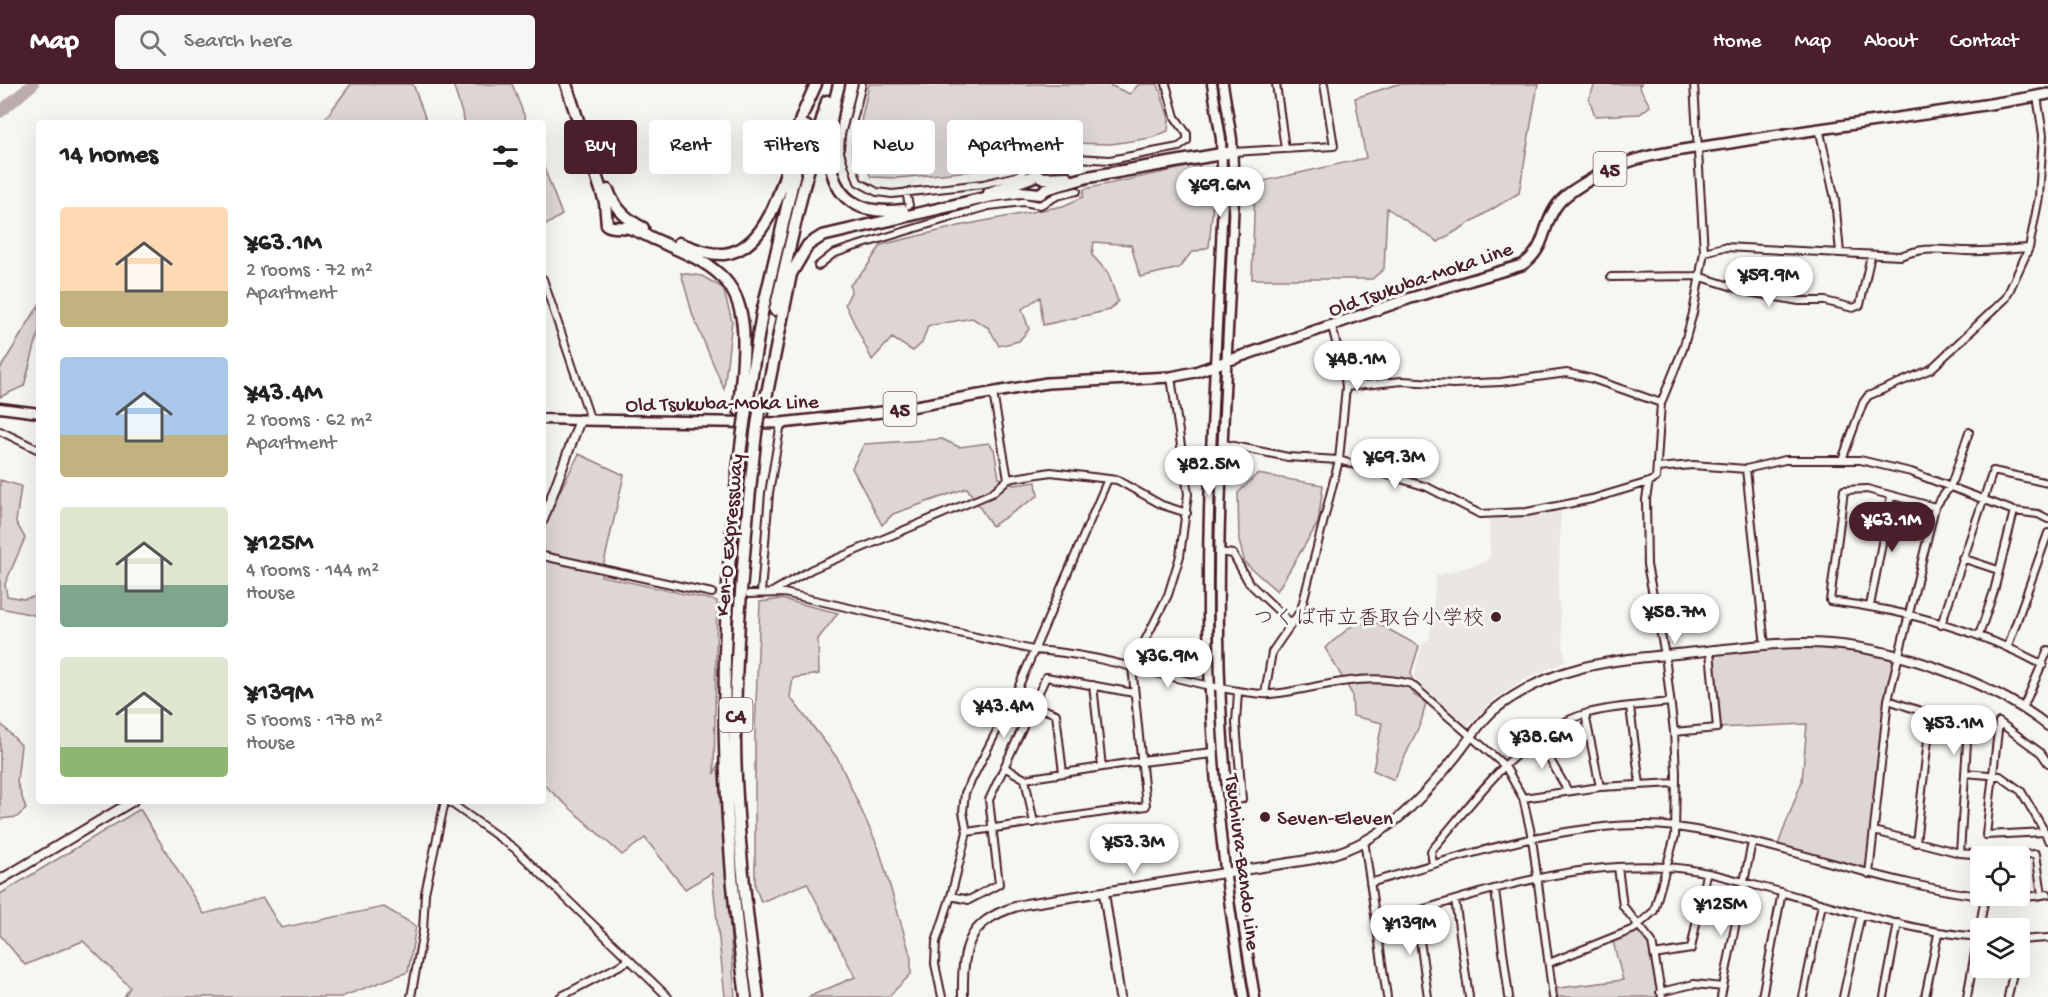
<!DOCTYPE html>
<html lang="en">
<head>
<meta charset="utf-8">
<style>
	:root { --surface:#fff; --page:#f6f6f6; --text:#222; --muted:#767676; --accent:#4a1f2b }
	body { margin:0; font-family:"Gochi Hand","Klee One",sans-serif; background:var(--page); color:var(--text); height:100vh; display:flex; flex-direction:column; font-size:22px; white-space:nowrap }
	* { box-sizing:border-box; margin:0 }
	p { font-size:20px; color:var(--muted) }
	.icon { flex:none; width:33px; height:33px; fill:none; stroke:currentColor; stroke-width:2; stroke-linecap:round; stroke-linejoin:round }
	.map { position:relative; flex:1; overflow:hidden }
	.sheet { position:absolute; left:36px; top:36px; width:510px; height:684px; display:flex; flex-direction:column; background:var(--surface); border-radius:6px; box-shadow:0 6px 24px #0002 }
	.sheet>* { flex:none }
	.guide { position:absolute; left:564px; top:36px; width:570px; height:54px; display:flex; gap:12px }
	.buttons { position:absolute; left:1970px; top:762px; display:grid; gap:12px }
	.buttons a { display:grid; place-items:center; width:60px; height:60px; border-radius:6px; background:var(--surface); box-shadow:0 6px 24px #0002; font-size:30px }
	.price { position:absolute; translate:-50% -51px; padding:0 14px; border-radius:21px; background:#fff; color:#222; font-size:20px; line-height:39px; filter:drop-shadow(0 2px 3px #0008) }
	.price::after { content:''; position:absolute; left:50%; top:36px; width:18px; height:14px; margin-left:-9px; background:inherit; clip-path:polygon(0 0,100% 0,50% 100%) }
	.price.active { background:var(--accent); color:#fff }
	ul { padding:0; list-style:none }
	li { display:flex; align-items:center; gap:18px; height:150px; padding:0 24px }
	li span { display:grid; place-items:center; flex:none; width:168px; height:120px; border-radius:6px; color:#555 }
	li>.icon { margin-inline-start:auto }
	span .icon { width:72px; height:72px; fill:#fffc; stroke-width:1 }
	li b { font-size:26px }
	h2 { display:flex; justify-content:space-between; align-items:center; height:72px; padding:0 24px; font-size:26px }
	.chip { padding:0 21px; border-radius:6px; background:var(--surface); box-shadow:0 6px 24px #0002; font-size:21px; line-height:54px }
	.chip.active { background:var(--accent); color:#fff }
	header { display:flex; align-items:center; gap:36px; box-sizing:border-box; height:84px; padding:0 30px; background:var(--accent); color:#fff }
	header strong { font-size:28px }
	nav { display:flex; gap:33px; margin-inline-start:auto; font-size:21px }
	.search { width:420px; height:54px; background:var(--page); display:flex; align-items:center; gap:15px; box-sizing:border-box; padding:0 21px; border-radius:6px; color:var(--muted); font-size:22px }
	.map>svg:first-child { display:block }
	.built { fill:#e9e6e3 }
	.green { fill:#ddd6d5; stroke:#947a80; stroke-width:1.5 }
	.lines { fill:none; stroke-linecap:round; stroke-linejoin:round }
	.river { stroke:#bbadae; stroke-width:12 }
	.minor-tunnel { stroke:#d4cbca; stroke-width:6; stroke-dasharray:6 3; stroke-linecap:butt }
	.minor-casing { stroke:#4a1f2b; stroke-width:10 }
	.tertiary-casing { stroke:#4a1f2b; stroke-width:12 }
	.secondary-casing { stroke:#4a1f2b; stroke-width:13 }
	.primary-casing { stroke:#4a1f2b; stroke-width:14 }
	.motorway-casing { stroke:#4a1f2b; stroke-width:15 }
	.minor { stroke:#f6f6f2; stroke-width:6 }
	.tertiary { stroke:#f6f6f2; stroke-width:8 }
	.secondary { stroke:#f6f6f2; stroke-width:8 }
	.primary { stroke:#f6f6f2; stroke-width:9 }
	.motorway { stroke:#f6f6f2; stroke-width:10 }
	.motorway-bridge-casing { stroke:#4a1f2b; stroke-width:15; stroke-linecap:butt }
	.motorway-bridge { stroke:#f6f6f2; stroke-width:10 }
	.poi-dot { fill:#4a1f2b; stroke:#f6f6f2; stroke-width:2 }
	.labels { text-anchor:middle; stroke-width:6; stroke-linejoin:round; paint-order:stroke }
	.shield { fill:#f6f6f2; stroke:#7e6067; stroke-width:1.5 }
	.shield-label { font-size:20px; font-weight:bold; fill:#4a1f2b }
	.street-label { font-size:21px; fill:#4a1f2b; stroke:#f6f6f2 }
	.poi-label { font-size:21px; fill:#4a1f2b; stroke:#f6f6f2; text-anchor:end }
</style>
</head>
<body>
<header>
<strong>Map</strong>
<div class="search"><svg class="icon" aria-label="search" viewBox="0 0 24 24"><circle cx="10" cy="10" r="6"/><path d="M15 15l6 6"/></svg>Search here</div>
<nav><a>Home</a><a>Map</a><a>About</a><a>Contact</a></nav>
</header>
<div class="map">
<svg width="2048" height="913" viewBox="0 0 2048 913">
	<rect width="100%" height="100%" fill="#f6f6f2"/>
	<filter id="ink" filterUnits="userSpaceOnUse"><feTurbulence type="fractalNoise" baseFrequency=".0167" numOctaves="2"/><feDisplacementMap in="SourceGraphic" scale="12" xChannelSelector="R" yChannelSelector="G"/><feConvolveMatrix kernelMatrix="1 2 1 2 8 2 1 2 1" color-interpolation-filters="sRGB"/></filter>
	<g filter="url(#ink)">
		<path class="built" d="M1561 426 1558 511 1565 577 1522 597 1496 614 1467 643 1414 594 1422 560 1430 554 1436 492 1485 478 1490 471 1489 433H1515Z"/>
		<path class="green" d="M351 0H413L427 39H322Z
			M453 0H512L527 39H465Z
			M869 0H1107L1130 10 1139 0H1158L1169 35 1168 47 1151 54 1111 60 1068 59 972 87 898 94 871 93C850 56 862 39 869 0Z
			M1398 0H1538L1519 109 1438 158 1387 124 1384 185 1372 195H1252L1255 99 1366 74 1355 14Z
			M1595 0H1641L1639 2 1650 22 1640 30 1595 32 1589 14Z
			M543 81 562 131 543 143Z
			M1197 81 1215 98 1209 163 1191 169 1179 184 1140 193 1131 161 1094 158 1092 171 1108 189 1118 217 1110 226 1043 241 1040 213 1022 225 1029 245 1019 257 999 262 989 244 972 234 928 242 922 259 913 267 892 254 872 276 845 220 851 208 850 201 866 184 881 161 963 141 1063 122 1083 113 1084 105Z
			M681 189 702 192 723 204 732 237 724 305 693 232Z
			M39 221V247L24 302 0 313V285Z
			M942 355 959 363 989 359 994 365 999 394 1014 401 1036 398 1038 412 992 442 967 404 893 430 882 441 852 384 864 360Z
			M579 370 624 391 601 492 717 517 714 690 718 680 735 913H725L712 789 685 805 645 754 622 771 543 700V440Z
			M1257 390 1323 401 1318 439 1277 507 1245 479 1239 457 1238 409Z
			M0 396 21 402 16 438 25 454 5 500 7 512 24 515 39 512V532L0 524Z
			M781 515 838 529 818 555 819 590 793 594 790 613 838 675 879 765 911 873V890L888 913H808L855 893 807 799 761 818 755 802V645L760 518Z
			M1377 539 1419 562 1411 588 1414 611 1426 619 1421 638 1394 696 1373 686 1382 639 1353 632 1352 610 1325 564 1354 540Z
			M1830 560 1900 573 1888 616 1869 790 1776 766 1802 697 1807 640 1717 644 1710 567Z
			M0 639 21 661 17 698 26 725 17 733 0 735Z
			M140 725 204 830 263 814 281 844 384 823 416 842 408 888 341 913H124L130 903 83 857 25 881 0 851V810Z
			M1639 841 1652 858 1662 913H1553L1552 905 1623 896 1612 854Z"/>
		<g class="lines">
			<path class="river" d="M0 28 33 0"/>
			<path class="minor-tunnel" d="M712 509 742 510"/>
			<defs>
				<path id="minor" d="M862 0 849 52 848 67 858 98 877 108 892 110 983 100 1017 92 1031 82 1077 74 1110 76 1179 63 1187 57V50L1175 33 1166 0
					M1276 0 1285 65
					M1819 44 1835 115 1840 169
					M1233 68 1334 62 1324 0
					M906 108 909 121
					M1704 168 1724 163 1900 172C1926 162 1939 166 1966 167 1987 168 2008 165 2029 164
					M818 182 833 170 850 164 989 122 1023 118 1040 121 1057 112 1077 107
					M1611 193 1698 192 1749 208 1799 217H1825L1853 224 1860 221 1871 171
					M543 195 591 337
					M1346 303 1402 297 1453 300 1501 298 1567 289 1593 295 1661 319
					M993 309 1008 395
					M0 347 39 366
					M1224 360 1288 373 1339 376 1427 403 1480 430 1527 428 1592 415 1649 398
					M1842 376 1863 319 1868 312 1931 285 2006 214 2029 164 2039 113 2043 51 2037 12
					M1657 384 1693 381 1746 385 1785 376H1860L1911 388 2014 427 2038 430 2048 435
					M1746 385 1765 562
					M1935 423 1867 405 1844 406 1830 517C1904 526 1977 545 2043 581
					M1219 468 1233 470 1249 499 1291 539
					M543 472 712 509
					M1962 474 1998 486
					M772 508 812 485 992 409 1008 395 1051 388 1117 396 1162 421 1187 429
					M761 509 769 409 781 339
					M749 510 784 509 1033 566C1112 570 1184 603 1262 610 1276 611 1289 608 1303 605 1340 598 1374 590 1411 600L1505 682 1523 714 1532 754 1553 913
					M1870 522 1891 412
					M1941 541 1993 387 2048 399
					M1979 551 1994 507 2014 427
					M2008 562 2048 449
					M1093 601 1102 683
					M1265 610 1272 568 1301 526 1339 376 1346 303 1344 288 1332 243
					M1888 616 1968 643 1960 769
					M1034 622 1056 630 1063 689
					M1630 623 1640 701
					M2023 624 2048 566
					M1585 630 1600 703
					M1674 648 1717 644 1710 567
					M1537 653 1568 707
					M2048 679 2041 669 1999 638 1986 751 2045 748 2048 756
					M1004 683 1025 695 1141 677
					M1965 689 2000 692 2021 707 2045 748
					M1025 695 1034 739
					M1523 714 1600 703 1676 699
					M448 717 514 764 668 913
					M1227 718 1242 715 1236 639 1238 608
					M1874 747 1960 769 1995 772 2036 770 2042 811
					M967 748 1146 722 1132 582 1168 511 1180 472 1188 410 1171 293
					M1364 756 1387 913
					M1916 759 1931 630
					M1433 780 1431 767C1476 715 1519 649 1588 629 1614 622 1644 621 1670 618
					M1618 783 1623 822 1652 858 1662 913
					M1869 790 1888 616 1935 423 1951 401 1969 348
					M1370 799C1458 773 1584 731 1676 743 1755 754 1831 781 1909 799 1954 809 2002 819 2048 810
					M1495 806 1509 913
					M951 812 969 816 999 800 989 716 1046 593 1134 609
					M1455 816 1469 913
					M1416 828 1428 913
					M1376 840C1468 812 1567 777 1665 783 1694 784 1726 793 1754 801 1829 820 1903 847 1980 853
					M2019 856 2048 854
					M1654 871 1691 865 1706 790
					M1549 879 1634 845 1654 827 1675 752 1676 689 1674 648 1665 571 1647 481 1646 415 1649 398 1656 394 1661 319 1683 265 1693 229 1704 168 1694 0
					M1660 908 1694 900 1723 903
					M411 913 423 847 425 809 445 717
					M560 913 630 876
					M942 913 935 880 936 858 951 812 967 748 963 728 965 709 1015 611 1108 395
					M1721 913 1752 758
					M1762 913 1782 808
					M1803 913 1822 820
					M1843 913 1861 830
					M1884 913 1898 839
					M1925 913 1938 850
					M1967 913 1985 813
					M2008 913 2014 884"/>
				<path id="tertiary" d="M543 436 580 336
					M1141 677 1213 669
					M0 796 133 717
					M1104 809 1120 913
					M963 913C962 859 969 833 1026 820L1314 775C1379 762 1417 721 1457 671 1468 657 1480 638 1494 626 1553 580 1614 576 1686 569 1733 565 1783 556 1830 560 1899 565 1994 599 2048 642"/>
				<path id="secondary" d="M1212 0 1221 55 1223 114C1217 269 1204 425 1209 580 1212 692 1225 802 1244 913
					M1223 0 1232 55 1234 111C1229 257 1217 405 1219 551 1220 673 1234 793 1255 913
					M0 324 39 329
					M543 335 580 336"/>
				<path id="primary" d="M580 336 781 339 882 328 1047 299 1171 293 1195 288 1411 214 1522 181C1548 164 1541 141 1558 120 1567 108 1585 99 1598 91 1637 69 1686 66 1730 59 1835 41 1942 30 2048 10"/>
				<path id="motorway" d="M566 0 605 118 607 141C614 145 621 142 629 144 638 147 646 151 654 155 676 165 701 174 719 190 756 222 741 283 739 326
					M839 0C823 59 816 137 903 126
					M608 106C614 124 626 135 643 144
					M989 109 1037 91 1044 94 1067 93
					M679 159C693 164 709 171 724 170 775 164 787 78 800 38 804 25 811 12 816 0
					M775 226 802 110 827 17
					M746 326 762 229 806 42
					M763 329 791 190 808 161 822 152 993 112 1020 108 1040 110 1046 105 1088 93 1233 68
					M743 347C717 535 719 726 746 913
					M756 349C745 451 735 555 735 659 736 743 746 829 758 913"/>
			</defs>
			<use href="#minor" class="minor-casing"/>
			<use href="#tertiary" class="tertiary-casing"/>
			<use href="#secondary" class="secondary-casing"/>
			<use href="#primary" class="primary-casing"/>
			<use href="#motorway" class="motorway-casing"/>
			<use href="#minor" class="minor"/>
			<use href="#tertiary" class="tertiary"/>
			<use href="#secondary" class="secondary"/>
			<use href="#primary" class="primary"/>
			<use href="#motorway" class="motorway"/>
			<defs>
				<path id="motorway-bridge" d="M743 347 746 326
					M756 349 759 328"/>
			</defs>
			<use href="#motorway-bridge" class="motorway-bridge-casing"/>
			<use href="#motorway-bridge" class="motorway-bridge"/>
		</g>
	</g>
	<g class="poi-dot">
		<circle cx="1496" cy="533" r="6"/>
		<circle cx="1265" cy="733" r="6"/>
	</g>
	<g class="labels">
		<g class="shield">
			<rect x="1593.5" y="68" width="33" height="34" rx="4.5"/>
			<rect x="883.5" y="308" width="33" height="34" rx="4.5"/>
			<rect x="719.5" y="614" width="33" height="34" rx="4.5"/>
		</g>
		<g class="shield-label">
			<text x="1610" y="92">45</text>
			<text x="900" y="332">45</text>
			<text x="736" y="638">C4</text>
		</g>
		<g class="street-label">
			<text transform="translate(1420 194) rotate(-19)" y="7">Old Tsukuba-Moka Line</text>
			<text transform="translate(722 318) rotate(-1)" y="7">Old Tsukuba-Moka Line</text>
			<text transform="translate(728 451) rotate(-85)" y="7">Ken-O Expressway</text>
			<text transform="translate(1244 778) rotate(83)" y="7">Tsuchiura-Bando Line</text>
		</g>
		<g class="poi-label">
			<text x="1484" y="540">つくば市立香取台小学校</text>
			<text x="1277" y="740" text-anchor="start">Seven-Eleven</text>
		</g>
	</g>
</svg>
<div class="buttons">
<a><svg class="icon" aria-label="locate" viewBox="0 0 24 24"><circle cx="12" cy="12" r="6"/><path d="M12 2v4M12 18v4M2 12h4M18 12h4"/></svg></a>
<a><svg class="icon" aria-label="layers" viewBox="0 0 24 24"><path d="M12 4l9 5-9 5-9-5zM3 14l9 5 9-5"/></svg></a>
</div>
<b class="price" style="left:1220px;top:134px">¥69.6M</b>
<b class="price" style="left:1769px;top:224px">¥59.9M</b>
<b class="price" style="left:1357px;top:308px">¥48.1M</b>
<b class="price" style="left:1395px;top:406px">¥69.3M</b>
<b class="price" style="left:1209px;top:413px">¥82.5M</b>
<b class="price active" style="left:1892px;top:469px">¥63.1M</b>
<b class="price" style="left:1675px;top:561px">¥58.7M</b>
<b class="price" style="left:1168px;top:605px">¥36.9M</b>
<b class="price" style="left:1004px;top:655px">¥43.4M</b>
<b class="price" style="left:1954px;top:672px">¥53.1M</b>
<b class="price" style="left:1542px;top:686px">¥38.6M</b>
<b class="price" style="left:1134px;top:791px">¥53.3M</b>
<b class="price" style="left:1721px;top:853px">¥125M</b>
<b class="price" style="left:1410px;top:872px">¥139M</b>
<div class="guide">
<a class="chip active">Buy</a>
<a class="chip">Rent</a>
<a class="chip">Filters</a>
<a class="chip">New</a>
<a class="chip">Apartment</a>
</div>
<section class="sheet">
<h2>14 homes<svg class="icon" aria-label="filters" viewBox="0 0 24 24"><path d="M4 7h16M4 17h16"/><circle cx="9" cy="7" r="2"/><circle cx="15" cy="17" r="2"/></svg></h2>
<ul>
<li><span style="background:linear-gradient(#ffd9b3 70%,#c2b280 0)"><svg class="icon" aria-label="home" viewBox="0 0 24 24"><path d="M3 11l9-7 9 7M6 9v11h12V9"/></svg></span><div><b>¥63.1M</b><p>2 rooms · 72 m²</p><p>Apartment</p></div></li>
<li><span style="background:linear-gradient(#a9c7e8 65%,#c2b280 0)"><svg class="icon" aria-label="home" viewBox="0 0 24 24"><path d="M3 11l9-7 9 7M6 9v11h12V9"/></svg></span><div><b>¥43.4M</b><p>2 rooms · 62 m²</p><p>Apartment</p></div></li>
<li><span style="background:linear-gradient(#dfe7d0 65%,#7fa58c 0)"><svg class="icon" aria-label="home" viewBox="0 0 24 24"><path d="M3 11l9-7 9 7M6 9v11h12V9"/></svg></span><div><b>¥125M</b><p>4 rooms · 144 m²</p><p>House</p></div></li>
<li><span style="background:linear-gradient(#dfe7d0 75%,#8fb573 0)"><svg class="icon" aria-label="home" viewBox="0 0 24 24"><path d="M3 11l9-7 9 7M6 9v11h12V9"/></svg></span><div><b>¥139M</b><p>5 rooms · 178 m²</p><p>House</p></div></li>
</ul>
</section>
</div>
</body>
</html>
